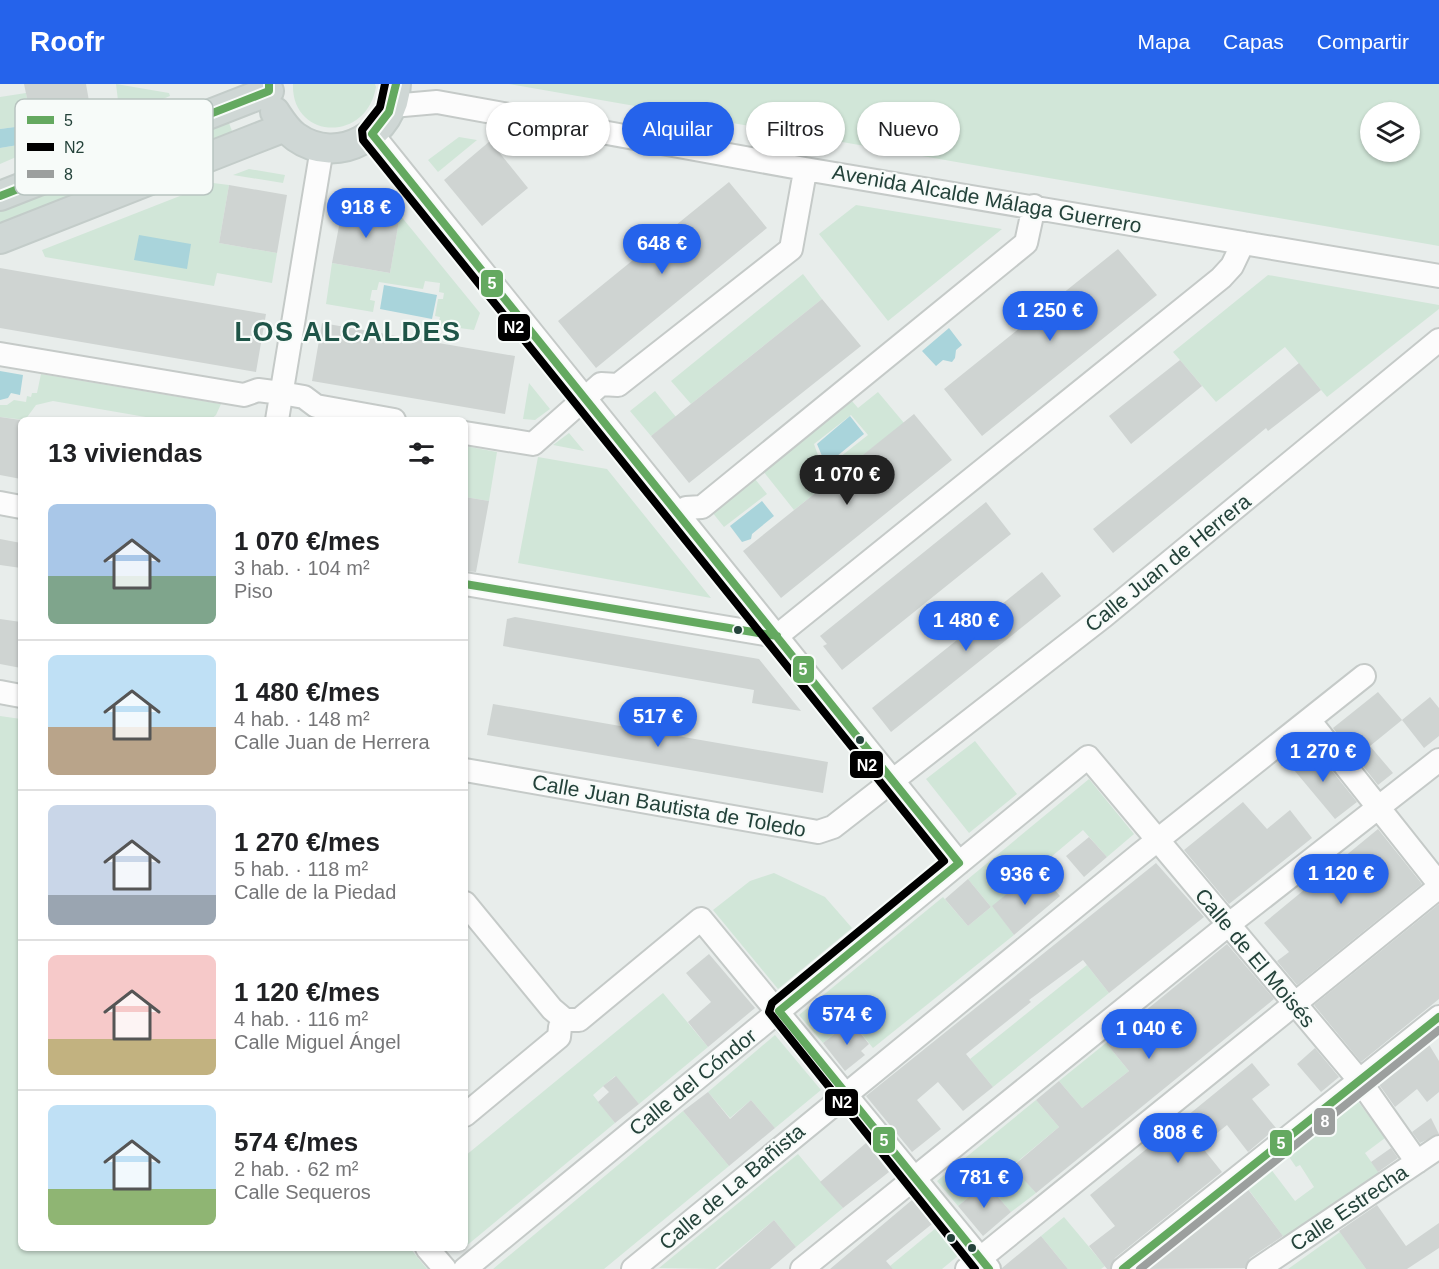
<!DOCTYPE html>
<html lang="es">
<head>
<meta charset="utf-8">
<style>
	:root { --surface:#fff; --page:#f6f6f6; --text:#202124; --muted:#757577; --line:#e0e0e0; --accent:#2563eb }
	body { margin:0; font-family:Arial,sans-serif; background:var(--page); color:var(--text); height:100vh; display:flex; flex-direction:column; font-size:22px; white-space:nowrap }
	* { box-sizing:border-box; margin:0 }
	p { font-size:20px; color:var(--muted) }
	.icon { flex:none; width:33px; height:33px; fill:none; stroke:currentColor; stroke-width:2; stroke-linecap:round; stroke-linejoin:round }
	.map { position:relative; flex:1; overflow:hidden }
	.drawer { position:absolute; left:18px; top:333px; width:450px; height:834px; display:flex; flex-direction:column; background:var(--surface); border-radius:9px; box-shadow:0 2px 4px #0004 }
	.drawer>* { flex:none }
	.guide { position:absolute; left:486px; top:18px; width:570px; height:54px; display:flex; gap:12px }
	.tools { position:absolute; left:1360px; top:18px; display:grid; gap:12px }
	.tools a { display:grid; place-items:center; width:60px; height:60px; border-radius:50%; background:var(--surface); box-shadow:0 2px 4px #0004; font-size:30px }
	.price { position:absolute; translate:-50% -51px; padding:0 14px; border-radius:21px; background:var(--accent); color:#fff; font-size:20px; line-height:39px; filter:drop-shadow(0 2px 3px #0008) }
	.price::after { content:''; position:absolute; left:50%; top:36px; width:18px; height:14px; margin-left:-9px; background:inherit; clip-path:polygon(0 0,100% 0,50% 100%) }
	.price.selected { background:#222; color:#fff }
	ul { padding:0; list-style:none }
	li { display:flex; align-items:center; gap:18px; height:150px; padding:0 30px }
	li+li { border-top:2px solid var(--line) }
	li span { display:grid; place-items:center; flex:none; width:168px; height:120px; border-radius:9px; color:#555 }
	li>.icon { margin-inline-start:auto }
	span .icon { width:72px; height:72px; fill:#fffc; stroke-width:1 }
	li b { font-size:26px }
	h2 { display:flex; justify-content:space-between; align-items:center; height:72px; padding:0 30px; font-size:26px }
	.chip { padding:0 21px; border-radius:27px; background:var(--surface); box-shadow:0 2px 4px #0004; font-size:21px; line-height:54px }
	.chip.selected { background:var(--accent); color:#fff }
	header { display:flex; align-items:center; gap:36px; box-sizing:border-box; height:84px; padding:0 30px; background:var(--accent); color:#fff }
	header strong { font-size:28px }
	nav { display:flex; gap:33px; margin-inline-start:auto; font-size:21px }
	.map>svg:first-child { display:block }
	.green { fill:#d1e6d8; fill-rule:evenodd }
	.water { fill:#a9d4db }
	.building { fill:#cfd4d2 }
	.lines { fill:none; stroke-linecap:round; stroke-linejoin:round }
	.minor-casing { stroke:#c5cac8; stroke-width:26 }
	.major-casing { stroke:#c3ccc9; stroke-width:32 }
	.minor { stroke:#fcfcfc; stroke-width:22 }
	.major { stroke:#cfd7d5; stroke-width:28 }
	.bus-1-casing { stroke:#f7fbf9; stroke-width:12 }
	.bus-2-casing { stroke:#f7fbf9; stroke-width:12 }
	.bus-3-casing { stroke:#f7fbf9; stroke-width:12 }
	.bus-1 { stroke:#64a960; stroke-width:8 }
	.bus-2 { stroke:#000; stroke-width:8 }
	.bus-3 { stroke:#9c9f9e; stroke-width:8 }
	.bus-dot { fill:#24423a; stroke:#f7fbf9; stroke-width:2 }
	.labels { text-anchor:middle; stroke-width:4.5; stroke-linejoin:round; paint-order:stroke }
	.street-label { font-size:21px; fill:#24423a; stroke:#f7fbf9 }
	.district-label { font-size:27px; font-weight:bold; letter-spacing:1.5px; fill:#1f5548; stroke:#f7fbf9 }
	.key { fill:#f7fbf9; stroke:#b8c4c0; stroke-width:1.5 }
	.key-label { font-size:16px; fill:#24423a }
	.line-badge { stroke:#f7fbf9; stroke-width:2 }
	.badge-label { font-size:16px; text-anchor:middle; font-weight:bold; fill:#fff }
</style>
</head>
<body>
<header>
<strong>Roofr</strong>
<nav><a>Mapa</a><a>Capas</a><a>Compartir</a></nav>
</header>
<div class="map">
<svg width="1439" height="1185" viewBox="0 0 1439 1185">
	<rect width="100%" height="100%" fill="#e8edeb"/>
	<path class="green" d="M116 0 169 9 170 12 120 33Z
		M293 0H375L376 3C366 60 291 55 293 0Z
		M509 0H1439V162ZM1371 28H1410V68H1371Z
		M26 9 37 64 0 80V64L18 61 15 43 0 45V13Z
		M226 31 235 55 0 148V120Z
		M459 53 477 56 438 88 428 76Z
		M249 85 285 91 283 99 233 91Z
		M213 99 229 101 219 159 277 169 272 199 217 189 214 202 45 173 42 166Z
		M856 121 1002 145 888 237 819 150Z
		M400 131 480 229 474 246 438 241 440 233 435 232 438 215H443L444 209 439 208 440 199 425 197 423 205 379 198 377 206H372L370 216 375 217 373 228 326 220 332 179 390 189Z
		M803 190 822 215 691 320 671 297Z
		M1268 191 1439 221V225L1327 313 1285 263 1216 318 1173 268Z
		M41 290 221 320 216 331 210 336H163L53 317 36 321 25 336 0 333V321H7L14 316 26 318 27 312 31 313 32 309H37Z
		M529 299 550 325 535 336 523 335Z
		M655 307 676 333 651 352 630 327Z
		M878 308 904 339 794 426 763 387 852 317 858 324ZM851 331 868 351 831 380 819 374 814 360Z
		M569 349 584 367 553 361Z
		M465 362 497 368 489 417 465 413Z
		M538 373 607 385 711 514 518 479Z
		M755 395 767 410 724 443 712 428Z
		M0 632 21 635V1164H410L427 1185H0Z
		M975 657 1017 710 969 749 926 695Z
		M1089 695 1134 750 1107 773 1083 746 993 822 1014 851 873 964 851 937 823 959 799 931 943 813 968 842 991 823 968 795Z
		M774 789 825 813 852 844 778 905 713 826 750 797Z
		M1087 881 1109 909 993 1003 970 975Z
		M663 909 708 963 639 1020 615 992 593 1011 615 1039 465 1163V1072Z
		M775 951 821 1006 775 1044 751 1016 730 1034 708 1008Z
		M1106 959 1129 987 1082 1024 1059 997Z
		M1036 1016 1059 1043 1012 1082 1036 1109 1011 1128 986 1099 958 1122 937 1097Z
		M1357 1016 1385 1054 1365 1069 1382 1093 1285 1155 1246 1102 1270 1084 1295 1117 1314 1103 1300 1081 1296 1083 1287 1070Z
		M683 1027 729 1082 604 1185H493Z
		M798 1070 843 1124 796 1163 774 1136 715 1185 659 1184Z
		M1064 1133 1105 1182 1101 1185H1068L1041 1152Z
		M936 1144 959 1171 942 1185H893L890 1182Z
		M1340 1148 1366 1185H1288Z"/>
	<path class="water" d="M15 43 18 61 0 64V45Z
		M139 151 191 160 187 185 134 176Z
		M384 201 437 211 432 235 380 225Z
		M949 244 962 261 956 266 955 274 952 278 943 276 936 282 922 267Z
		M0 287 23 291 20 311 11 309 8 314 0 316Z
		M850 332 864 350 831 377 826 372H822L817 360Z
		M762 417 774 432 752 450 751 455 742 458 730 442Z"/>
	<path class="building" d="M24 0H86L93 40 35 52Z
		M490 57 528 104 482 142 444 96Z
		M729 98 767 144 596 284 558 237Z
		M229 101 287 111 277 169 219 159Z
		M343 121 400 131 390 189 332 179Z
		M1118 165 1157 211 982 352 944 305Z
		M0 184 266 230 256 288 0 244Z
		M822 215 861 262 689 399 651 352Z
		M322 239 515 272 505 330 312 297Z
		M1180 276 1202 302 1131 360 1109 332Z
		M1299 279 1321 306 1268 347 1266 344 1254 354 1113 469 1093 445Z
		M914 330 952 376 781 514 743 467Z
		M0 333 21 336V395L0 391Z
		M465 413 489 417 476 488 465 487Z
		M986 418 1011 450 842 586 823 562 827 560 820 552Z
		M0 455 21 459V484L0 481Z
		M1042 488 1061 512 891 648 872 624Z
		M515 533 759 575 801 627 752 619 754 606 503 562 507 535Z
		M0 535 21 538V584L0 580Z
		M1378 608 1402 636 1430 613 1439 624V652L1424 664 1402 636 1370 662 1393 689 1378 701 1333 644Z
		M493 620 828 678 823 709 487 651Z
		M1312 662 1357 718 1335 735 1289 680Z
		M1243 718 1267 745 1290 726 1312 754 1229 820 1184 766Z
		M1378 745 1422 800 1297 901 1277 877 1289 868 1264 839Z
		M1089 753 1107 773 1084 793 1066 772Z
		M1156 779 1204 833 1109 909 1083 876 1029 916 1031 918 966 970 993 1003 963 1027 938 998 917 1016 941 1045 912 1068 866 1012Z
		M968 795 991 823 968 842 945 815Z
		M1046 796 1060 812 1014 851 992 822 1014 804 1024 814Z
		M1439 820V915L1361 978 1314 921Z
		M1227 860 1274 915 1036 1109 1012 1083 1059 1043 1036 1016 1059 997 1082 1024 1129 987 1106 959Z
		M709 870 755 924 708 963 688 938 711 918 686 889Z
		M851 937 869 960 861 967 865 971 845 987 823 959Z
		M1428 959 1439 977V1008L1427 1018 1417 1005 1395 1023 1378 999Z
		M1315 964 1339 993 1321 1008 1297 980Z
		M1252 979 1270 1001 1252 1015 1276 1044 1248 1068 1227 1041 1201 1062 1222 1088 1115 1174 1110 1185H1107L1089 1162 1115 1142 1090 1111Z
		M616 992 639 1020 615 1039 598 1018 609 1008 603 1002Z
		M708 1008 730 1035 751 1016 775 1044 729 1082 683 1027Z
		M1431 1034 1439 1050 1420 1059 1412 1048Z
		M866 1059 889 1088 843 1124 820 1098Z
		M1391 1064 1398 1074 1378 1088 1371 1078Z
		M986 1099 1011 1128 983 1152 958 1122Z
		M1247 1104 1283 1152 1250 1174 1245 1184 1145 1185Z
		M912 1116 932 1140 886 1177 893 1185H830Z
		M1377 1121 1406 1162 1439 1139V1164L1407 1185H1366L1339 1147Z
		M774 1136 796 1163 770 1185H718Z
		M1041 1152 1068 1185H1002V1184Z"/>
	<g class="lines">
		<defs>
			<path id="minor" d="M392 22 437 18 805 85 1439 192
				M372 50 959 779
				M0 270 244 311 258 306 281 309 304 313 316 322 394 336
				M277 336 322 64
				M465 349 533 360 601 300 618 301 791 165 804 93
				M0 419 21 423
				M678 430 686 424 702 423 1026 159 1034 122
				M465 500 777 552
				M777 552 1221 194 1232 182 1243 159
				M0 608 21 612
				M1309 636 1439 800
				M465 686 818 748 833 743 1104 532 1439 256
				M465 819 552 925 565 936
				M465 1031 559 953 560 943 565 936H579L701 835 989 1185
				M427 1164 445 1185
				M465 1185 1088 673 1360 997 1417 1078
				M633 1185 1140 770 1364 592
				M802 1185 1228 841 1439 676
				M967 1185 1439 803
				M1123 1185 1439 933
				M1258 1185 1439 1063"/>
			<path id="major" d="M275 28C281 37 287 47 296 53 338 83 395 50 396 0
				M0 112 269 7
				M0 155 285 43"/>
		</defs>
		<use href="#minor" class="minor-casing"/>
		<use href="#major" class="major-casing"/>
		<use href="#minor" class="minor"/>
		<use href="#major" class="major"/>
		<defs>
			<path id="bus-1" d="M396 0 389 28 372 50 959 779
				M0 112 269 7V0
				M465 500 777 552
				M779 927 989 1185
				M779 927 959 779
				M1123 1185 1439 933"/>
			<path id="bus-2" d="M385 0 380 23 362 46 363 56 944 777 772 919 769 928 975 1185"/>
			<path id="bus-3" d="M1140 1185 1439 946"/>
		</defs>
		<use href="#bus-1" class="bus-1-casing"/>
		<use href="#bus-2" class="bus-2-casing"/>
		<use href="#bus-3" class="bus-3-casing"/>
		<use href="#bus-1" class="bus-1"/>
		<use href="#bus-2" class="bus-2"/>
		<use href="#bus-3" class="bus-3"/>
	</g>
	<g class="bus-dot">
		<circle cx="738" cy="546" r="5"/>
		<circle cx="860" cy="656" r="5"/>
		<circle cx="951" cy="1154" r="5"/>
		<circle cx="972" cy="1164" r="5"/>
	</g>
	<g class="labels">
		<g class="street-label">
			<text transform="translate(987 115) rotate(10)" y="7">Avenida Alcalde Málaga Guerrero</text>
			<text transform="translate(1168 479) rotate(-39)" y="7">Calle Juan de Herrera</text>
			<text transform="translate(669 722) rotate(10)" y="7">Calle Juan Bautista de Toledo</text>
			<text transform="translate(1255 874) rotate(50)" y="7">Calle de El Moisés</text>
			<text transform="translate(693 998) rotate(-39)" y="7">Calle del Cóndor</text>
			<text transform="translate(732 1103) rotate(-40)" y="7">Calle de La Bañista</text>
			<text transform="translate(1349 1124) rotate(-34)" y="7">Calle Estrecha</text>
		</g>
		<g class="district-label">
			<text x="348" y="257">LOS ALCALDES</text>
		</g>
	</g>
	<rect x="15" y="15" width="198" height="96" rx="9" class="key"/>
	<rect x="27" y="32" width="27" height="8" fill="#64a960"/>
	<rect x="27" y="59" width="27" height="8" fill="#000"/>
	<rect x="27" y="86" width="27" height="8" fill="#9c9f9e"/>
	<g class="key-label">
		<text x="64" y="42">5</text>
		<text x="64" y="69">N2</text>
		<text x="64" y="96">8</text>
	</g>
	<g class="line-badge">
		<rect x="480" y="185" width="24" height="29" rx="6" fill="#64a960"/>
		<rect x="497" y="229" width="34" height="29" rx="6" fill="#000"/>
		<rect x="792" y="571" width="23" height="29" rx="6" fill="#64a960"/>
		<rect x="849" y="666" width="35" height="29" rx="6" fill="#000"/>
		<rect x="824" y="1004" width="35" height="29" rx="6" fill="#000"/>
		<rect x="1313" y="1023" width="23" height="29" rx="6" fill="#9c9f9e"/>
		<rect x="872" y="1042" width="24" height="28" rx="6" fill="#64a960"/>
		<rect x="1269" y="1045" width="24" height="28" rx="6" fill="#64a960"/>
	</g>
	<g class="badge-label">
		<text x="492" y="205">5</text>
		<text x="514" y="249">N2</text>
		<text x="803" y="591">5</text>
		<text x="867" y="687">N2</text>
		<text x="842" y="1024">N2</text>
		<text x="1325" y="1043">8</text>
		<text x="884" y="1062">5</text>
		<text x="1281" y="1065">5</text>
	</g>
</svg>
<div class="tools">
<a><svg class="icon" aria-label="layers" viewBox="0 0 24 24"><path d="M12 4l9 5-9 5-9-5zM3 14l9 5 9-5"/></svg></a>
</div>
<b class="price" style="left:366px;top:155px">918 €</b>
<b class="price" style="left:662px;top:191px">648 €</b>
<b class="price" style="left:1050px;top:258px">1 250 €</b>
<b class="price selected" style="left:847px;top:422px">1 070 €</b>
<b class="price" style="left:966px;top:568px">1 480 €</b>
<b class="price" style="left:658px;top:664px">517 €</b>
<b class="price" style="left:1323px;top:699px">1 270 €</b>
<b class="price" style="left:1341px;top:821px">1 120 €</b>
<b class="price" style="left:1025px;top:822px">936 €</b>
<b class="price" style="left:847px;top:962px">574 €</b>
<b class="price" style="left:1149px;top:976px">1 040 €</b>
<b class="price" style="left:1178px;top:1080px">808 €</b>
<b class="price" style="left:984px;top:1125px">781 €</b>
<div class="guide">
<a class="chip">Comprar</a>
<a class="chip selected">Alquilar</a>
<a class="chip">Filtros</a>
<a class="chip">Nuevo</a>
</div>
<section class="drawer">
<h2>13 viviendas<svg class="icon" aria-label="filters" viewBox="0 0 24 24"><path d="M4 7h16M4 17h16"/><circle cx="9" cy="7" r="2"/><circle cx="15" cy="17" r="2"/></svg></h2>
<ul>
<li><span style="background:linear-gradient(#a9c7e8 60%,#7fa58c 0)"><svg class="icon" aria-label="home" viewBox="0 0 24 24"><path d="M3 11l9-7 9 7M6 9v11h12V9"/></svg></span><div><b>1 070 €/mes</b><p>3 hab. · 104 m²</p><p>Piso</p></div></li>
<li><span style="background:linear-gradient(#bfe0f5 60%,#b9a48a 0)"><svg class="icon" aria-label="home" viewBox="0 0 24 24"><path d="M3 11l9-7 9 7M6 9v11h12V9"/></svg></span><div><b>1 480 €/mes</b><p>4 hab. · 148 m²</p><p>Calle Juan de Herrera</p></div></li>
<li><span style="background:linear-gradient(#c9d6e8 75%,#9aa5b1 0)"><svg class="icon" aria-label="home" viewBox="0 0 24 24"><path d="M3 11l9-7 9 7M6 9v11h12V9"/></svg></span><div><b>1 270 €/mes</b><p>5 hab. · 118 m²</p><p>Calle de la Piedad</p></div></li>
<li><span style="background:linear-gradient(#f6c9c9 70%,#c2b280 0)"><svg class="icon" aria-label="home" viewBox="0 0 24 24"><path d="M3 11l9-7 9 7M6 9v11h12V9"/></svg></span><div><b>1 120 €/mes</b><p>4 hab. · 116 m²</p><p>Calle Miguel Ángel</p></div></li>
<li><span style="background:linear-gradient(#bfe0f5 70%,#8fb573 0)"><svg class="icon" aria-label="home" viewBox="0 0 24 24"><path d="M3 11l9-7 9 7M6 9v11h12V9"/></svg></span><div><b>574 €/mes</b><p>2 hab. · 62 m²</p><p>Calle Sequeros</p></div></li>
</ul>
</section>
</div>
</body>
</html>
